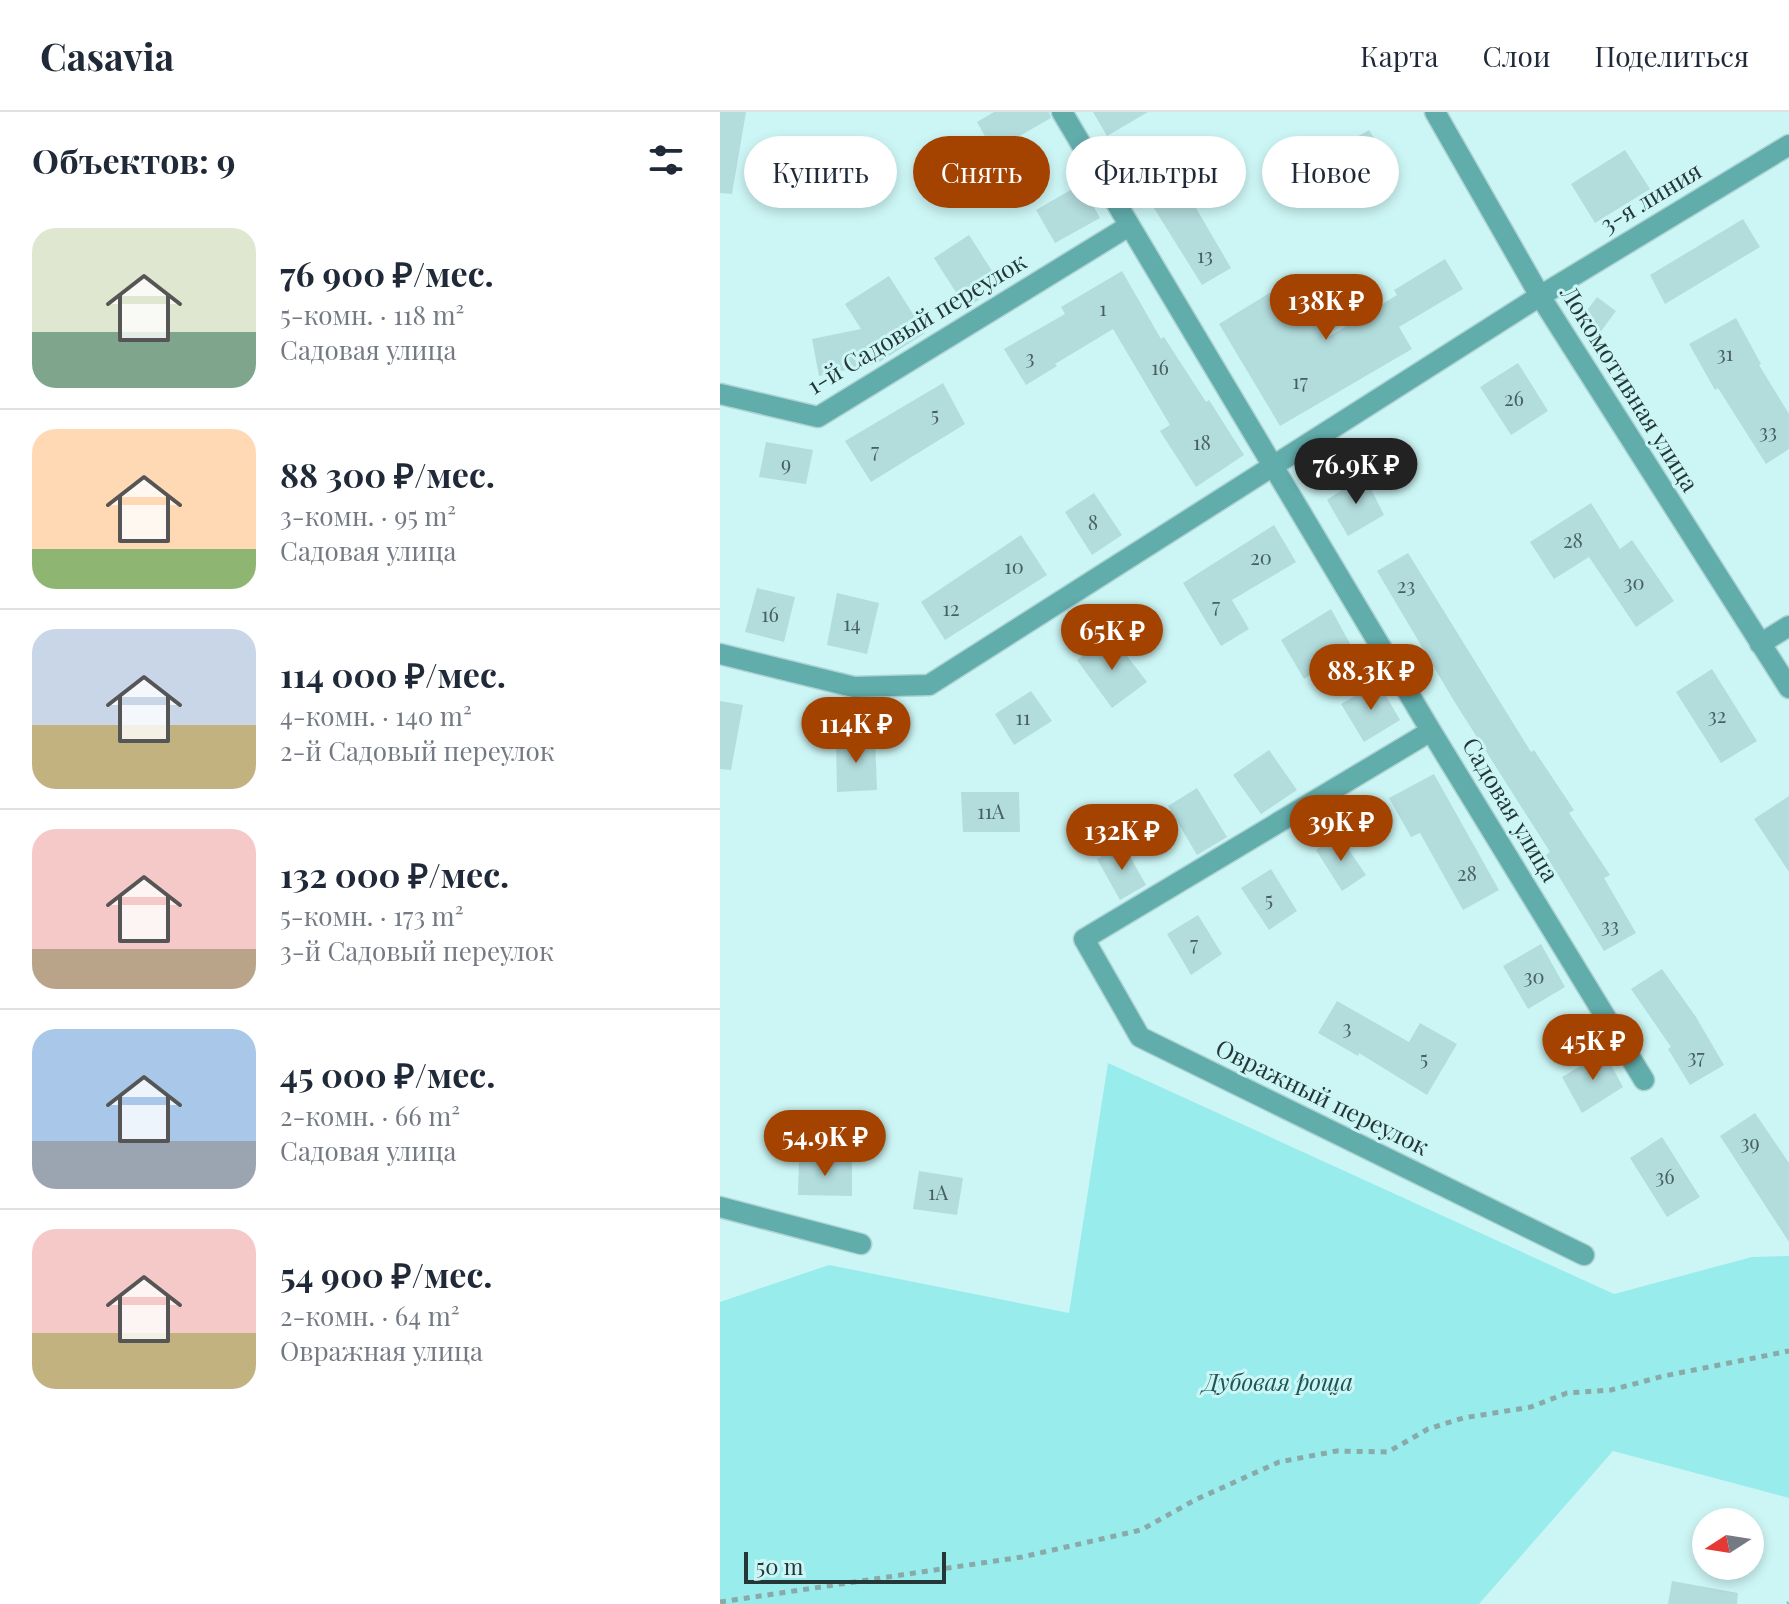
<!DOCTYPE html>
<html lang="ru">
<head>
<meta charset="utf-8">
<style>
	:root { --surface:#fff; --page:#f6f6f7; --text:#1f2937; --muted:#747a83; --line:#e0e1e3; --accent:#a44200 }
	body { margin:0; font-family:"Playfair Display",serif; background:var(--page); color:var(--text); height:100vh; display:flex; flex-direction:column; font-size:30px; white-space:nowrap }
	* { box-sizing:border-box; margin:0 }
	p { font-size:26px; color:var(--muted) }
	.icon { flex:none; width:44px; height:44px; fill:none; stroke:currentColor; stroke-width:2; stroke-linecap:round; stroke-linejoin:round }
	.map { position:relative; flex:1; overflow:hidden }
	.side { display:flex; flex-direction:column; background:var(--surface); width:720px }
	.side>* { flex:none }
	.hud { position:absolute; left:24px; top:24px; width:760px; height:72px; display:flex; gap:16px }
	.needle { width:52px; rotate:258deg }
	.controls { position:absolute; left:972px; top:1396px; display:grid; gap:16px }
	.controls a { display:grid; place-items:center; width:72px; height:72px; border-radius:50%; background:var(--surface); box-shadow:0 4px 12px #0003; font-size:40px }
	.scale { position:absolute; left:24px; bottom:20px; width:202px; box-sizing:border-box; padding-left:8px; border:4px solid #253636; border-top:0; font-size:22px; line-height:28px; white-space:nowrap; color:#253636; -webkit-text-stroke:6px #ccf6f5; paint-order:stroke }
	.price { position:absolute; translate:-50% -68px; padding:0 18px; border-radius:28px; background:var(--accent); color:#fff; font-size:26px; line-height:52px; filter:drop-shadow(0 2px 4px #0008) }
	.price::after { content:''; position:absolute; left:50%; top:48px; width:24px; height:18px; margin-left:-12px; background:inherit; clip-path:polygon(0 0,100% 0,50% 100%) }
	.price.on { background:#222; color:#fff }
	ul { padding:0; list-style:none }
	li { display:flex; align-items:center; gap:24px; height:200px; padding:0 32px }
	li+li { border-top:2px solid var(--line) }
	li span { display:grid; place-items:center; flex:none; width:224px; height:160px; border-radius:24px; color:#555 }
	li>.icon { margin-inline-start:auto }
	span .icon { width:96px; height:96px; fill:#fffc; stroke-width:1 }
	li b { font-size:34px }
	h2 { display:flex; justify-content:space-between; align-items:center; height:96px; padding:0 32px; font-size:34px }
	.chip { padding:0 28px; border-radius:36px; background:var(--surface); box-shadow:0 4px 12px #0003; font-size:28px; line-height:72px }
	.chip.on { background:var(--accent); color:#fff }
	header { display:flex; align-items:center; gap:48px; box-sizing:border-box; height:112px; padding:0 40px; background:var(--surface); border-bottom:2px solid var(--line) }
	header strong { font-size:38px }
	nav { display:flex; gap:44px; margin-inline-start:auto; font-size:28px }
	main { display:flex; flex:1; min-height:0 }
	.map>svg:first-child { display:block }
	.green { fill:#98ecec }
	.building { fill:#b3dcdc }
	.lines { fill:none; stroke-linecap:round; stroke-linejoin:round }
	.street-casing { stroke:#aed3d3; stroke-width:23 }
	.path { stroke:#8aaaa9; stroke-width:5; stroke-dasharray:6 6; stroke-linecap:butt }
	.street { stroke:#61adac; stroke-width:20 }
	.labels { text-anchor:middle; stroke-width:6; stroke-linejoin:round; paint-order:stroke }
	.number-label { font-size:20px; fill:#486060 }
	.street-label { font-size:24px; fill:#253636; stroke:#ccf6f5 }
	.park-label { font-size:24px; font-style:italic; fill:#205455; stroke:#ccf6f5 }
</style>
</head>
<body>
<header>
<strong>Casavia</strong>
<nav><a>Карта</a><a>Слои</a><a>Поделиться</a></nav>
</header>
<main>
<section class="side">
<h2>Объектов: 9<svg class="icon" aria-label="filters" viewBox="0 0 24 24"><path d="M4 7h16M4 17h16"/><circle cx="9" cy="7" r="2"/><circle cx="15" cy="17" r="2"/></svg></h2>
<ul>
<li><span style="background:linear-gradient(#dfe7d0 65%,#7fa58c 0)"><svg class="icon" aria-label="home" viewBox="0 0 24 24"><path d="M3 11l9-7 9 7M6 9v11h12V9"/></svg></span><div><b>76 900 ₽/мес.</b><p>5-комн. · 118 m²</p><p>Садовая улица</p></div></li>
<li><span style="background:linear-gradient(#ffd9b3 75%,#8fb573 0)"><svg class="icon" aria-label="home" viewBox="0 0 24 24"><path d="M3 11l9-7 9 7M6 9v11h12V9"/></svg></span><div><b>88 300 ₽/мес.</b><p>3-комн. · 95 m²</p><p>Садовая улица</p></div></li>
<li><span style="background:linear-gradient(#c9d6e8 60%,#c2b280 0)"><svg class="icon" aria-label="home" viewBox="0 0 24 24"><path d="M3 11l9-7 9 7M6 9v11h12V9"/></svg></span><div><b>114 000 ₽/мес.</b><p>4-комн. · 140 m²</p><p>2-й Садовый переулок</p></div></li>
<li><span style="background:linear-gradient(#f6c9c9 75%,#b9a48a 0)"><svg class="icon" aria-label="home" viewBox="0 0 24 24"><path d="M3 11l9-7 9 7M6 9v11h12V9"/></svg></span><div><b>132 000 ₽/мес.</b><p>5-комн. · 173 m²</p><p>3-й Садовый переулок</p></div></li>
<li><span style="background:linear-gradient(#a9c7e8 70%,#9aa5b1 0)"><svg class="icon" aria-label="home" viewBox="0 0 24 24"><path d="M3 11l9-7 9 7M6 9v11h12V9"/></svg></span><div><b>45 000 ₽/мес.</b><p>2-комн. · 66 m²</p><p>Садовая улица</p></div></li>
<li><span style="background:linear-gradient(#f6c9c9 65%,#c2b280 0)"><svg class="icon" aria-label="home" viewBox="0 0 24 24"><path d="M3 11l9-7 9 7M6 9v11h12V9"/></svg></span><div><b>54 900 ₽/мес.</b><p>2-комн. · 64 m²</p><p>Овражная улица</p></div></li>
</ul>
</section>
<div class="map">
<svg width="1069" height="1492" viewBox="0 0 1069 1492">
	<rect width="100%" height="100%" fill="#ccf6f5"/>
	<path class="green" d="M388 951 894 1182 1032 1145 1069 1144V1386L893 1339 759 1492H0V1190L109 1153 349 1201Z"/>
	<path class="building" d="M0 0H26L12 82 0 81Z
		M274 0H329L331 6 273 39 257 10Z
		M373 0H428L387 24Z
		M649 18 670 53 610 88 589 52Z
		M905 38 930 77 875 111 851 72Z
		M445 43 511 156 482 173 412 61Z
		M361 72 380 106 335 131 316 98Z
		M1023 107 1040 135 945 192 930 163Z
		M249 123 281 173 246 196 214 146Z
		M725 147 743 177 679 215 692 237 560 314 499 212 569 169 605 227 677 183 674 178Z
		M402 159 441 227 444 225 486 290 489 288 524 343 476 375 440 319 450 313 393 217 335 252 337 254 306 273 284 237 345 202 341 195Z
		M169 164 205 221 158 251 99 264 92 227 141 217 125 192Z
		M877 185 896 199 879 222 860 208Z
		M1016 206 1041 252 1039 253 1069 302V337L1046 352 998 276 995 278 969 232Z
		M798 251 828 299 791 323 760 275Z
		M223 271 245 312 151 370 125 329Z
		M46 330 93 338 86 372 39 365Z
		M644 363 664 403 628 424 607 388Z
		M374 381 402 423 372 443 345 400Z
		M871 391 900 437 912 428 954 489 916 515 869 445 834 467 810 430Z
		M554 413 576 450 512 488 529 517 501 534 463 471Z
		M301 423 327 463 225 528 201 490Z
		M688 441 811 640 814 638 854 698 849 701 890 763 884 766 916 821 884 839 826 743 830 740 734 589 657 459Z
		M37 476 75 485 64 530 25 520Z
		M117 481 159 491 147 542 107 533Z
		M611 497 633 537 584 567 561 528Z
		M392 524 427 570 392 596 357 548Z
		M992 557 1037 629 1001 651 956 580Z
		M658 570 680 608 644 630 621 592Z
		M311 579 332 609 294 633 275 602Z
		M0 589 23 593 11 658 0 657Z
		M155 627 157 678 117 680 116 628Z
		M549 638 577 678 541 702 513 663Z
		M714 662 779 778 743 798 700 721 691 725 669 686Z
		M477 676 507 725 477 743 448 694Z
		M241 680H299L300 720H243Z
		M1069 684V760L1034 707Z
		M618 722 646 763 622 779 596 738Z
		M403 732 426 773 400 788 377 747Z
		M551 757 577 799 549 818 521 776Z
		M478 803 502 842 471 863 447 822Z
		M821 832 845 875 808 897 783 854Z
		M942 857 976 905 1004 953 970 973 948 937 951 935 911 877Z
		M617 889 689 930 700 911 737 932 707 983 639 941 638 944 598 921Z
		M884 940 903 975 862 1001 842 965Z
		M1035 1001 1069 1051V1130L1000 1024Z
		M942 1025 980 1085 947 1105 910 1046Z
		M79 1047 132 1048V1084L78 1083Z
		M199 1059 243 1066 237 1103 193 1097Z
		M952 1469 1018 1481 1017 1492H948Z"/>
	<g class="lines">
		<defs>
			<path id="street" d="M342 0 711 619 924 968
				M715 0 820 184 1069 576
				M0 282 98 305 409 114
				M1040 532 1069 514
				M0 542 134 575 209 573 820 184 1069 33
				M711 619 364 827 420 925 864 1143
				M0 1095 141 1132"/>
		</defs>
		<use href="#street" class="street-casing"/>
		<path class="path" d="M0 1490 302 1445 421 1418 475 1388 559 1350 617 1339 668 1340 708 1317 743 1306 811 1295 847 1281 891 1278 944 1264 1069 1239
			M1068 1492 1069 1491"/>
		<use href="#street" class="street"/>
	</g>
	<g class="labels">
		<g class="number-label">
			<text x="485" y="151">13</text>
			<text x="383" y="204">1</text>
			<text x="1005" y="249">31</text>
			<text x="310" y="253">3</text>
			<text x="440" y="263">16</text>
			<text x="580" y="277">17</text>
			<text x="794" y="294">26</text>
			<text x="215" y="310">5</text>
			<text x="1048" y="327">33</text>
			<text x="482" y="338">18</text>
			<text x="155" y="346">7</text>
			<text x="66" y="359">9</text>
			<text x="373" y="418">8</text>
			<text x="853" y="436">28</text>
			<text x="541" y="453">20</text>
			<text x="294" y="462">10</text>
			<text x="914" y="478">30</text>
			<text x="686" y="481">23</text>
			<text x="496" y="501">7</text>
			<text x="231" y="504">12</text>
			<text x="50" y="510">16</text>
			<text x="132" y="519">14</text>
			<text x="997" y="611">32</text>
			<text x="303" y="613">11</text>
			<text x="271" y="707">11А</text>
			<text x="747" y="769">28</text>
			<text x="549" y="795">5</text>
			<text x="890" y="821">33</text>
			<text x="474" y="839">7</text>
			<text x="814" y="872">30</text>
			<text x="627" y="923">3</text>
			<text x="976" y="952">37</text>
			<text x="704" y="954">5</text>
			<text x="1030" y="1038">39</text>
			<text x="945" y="1072">36</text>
			<text x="218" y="1088">1А</text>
		</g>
		<g class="street-label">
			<text transform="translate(931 86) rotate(-31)" y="8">3-я линия</text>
			<text transform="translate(197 212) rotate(-31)" y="8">1-й Садовый переулок</text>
			<text transform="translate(909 277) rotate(58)" y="8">Локомотивная улица</text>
			<text transform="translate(790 698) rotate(59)" y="8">Садовая улица</text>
			<text transform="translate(602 986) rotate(26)" y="8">Овражный переулок</text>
		</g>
		<g class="park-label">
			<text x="558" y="1279">Дубовая роща</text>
		</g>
	</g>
</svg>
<div class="controls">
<a><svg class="needle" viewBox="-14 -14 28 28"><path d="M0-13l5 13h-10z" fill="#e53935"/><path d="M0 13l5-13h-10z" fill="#747a83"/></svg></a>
</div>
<div class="scale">50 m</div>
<b class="price" style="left:606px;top:230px">138K ₽</b>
<b class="price on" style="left:636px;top:394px">76.9K ₽</b>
<b class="price" style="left:392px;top:560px">65K ₽</b>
<b class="price" style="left:651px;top:600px">88.3K ₽</b>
<b class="price" style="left:136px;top:653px">114K ₽</b>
<b class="price" style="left:621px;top:751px">39K ₽</b>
<b class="price" style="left:402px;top:760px">132K ₽</b>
<b class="price" style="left:873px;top:970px">45K ₽</b>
<b class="price" style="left:105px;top:1066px">54.9K ₽</b>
<div class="hud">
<a class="chip">Купить</a>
<a class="chip on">Снять</a>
<a class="chip">Фильтры</a>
<a class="chip">Новое</a>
</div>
</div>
</main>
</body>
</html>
